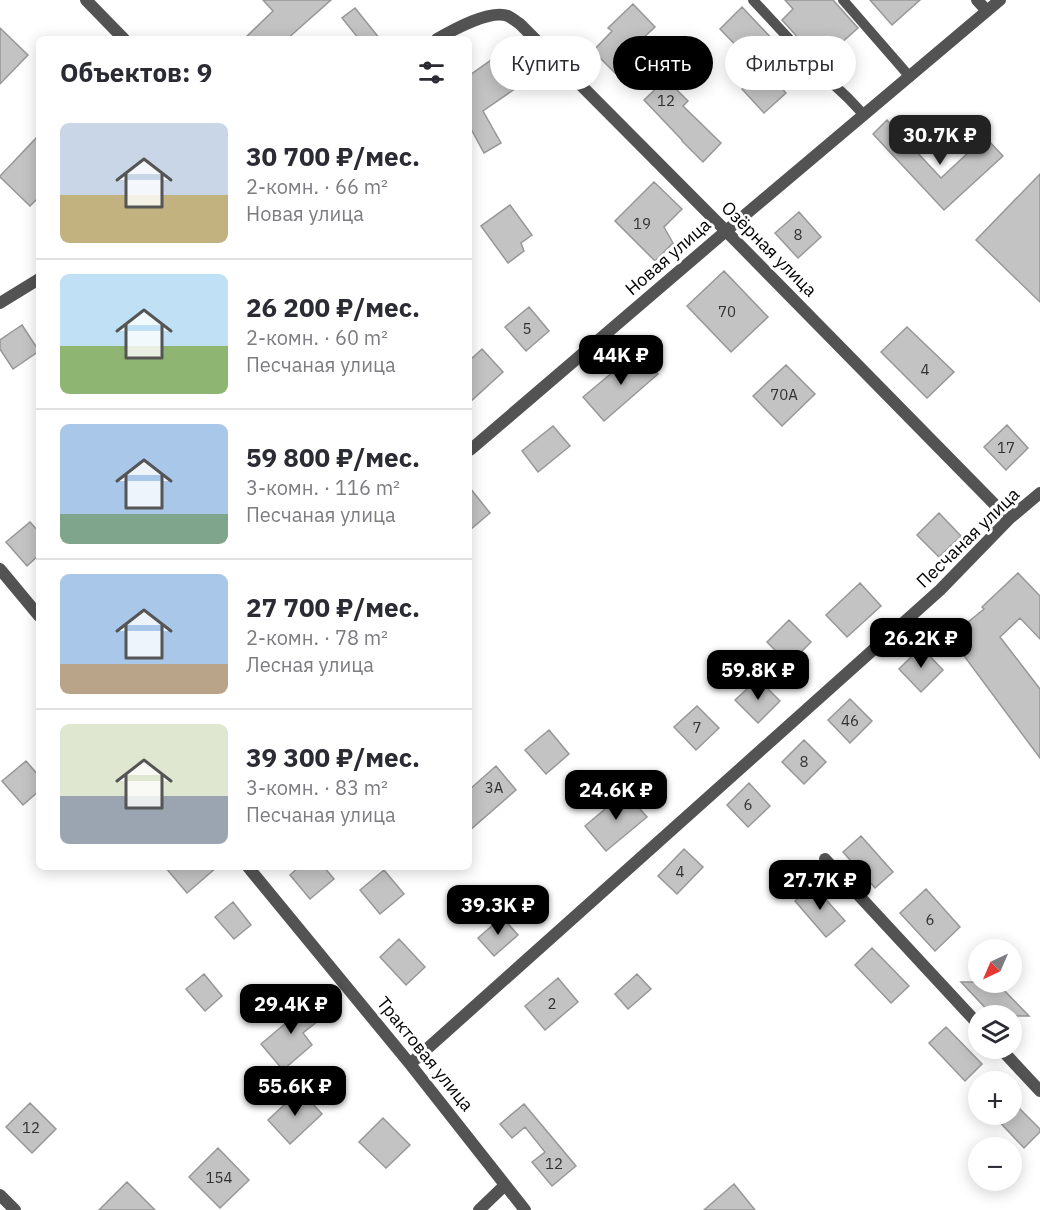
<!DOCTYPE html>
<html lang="ru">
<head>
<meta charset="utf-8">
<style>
	:root { --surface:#fff; --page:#f2f2f3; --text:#2b2b33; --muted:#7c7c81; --line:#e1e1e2; --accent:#000 }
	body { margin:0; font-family:"IBM Plex Sans",sans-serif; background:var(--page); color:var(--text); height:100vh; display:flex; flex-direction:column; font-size:22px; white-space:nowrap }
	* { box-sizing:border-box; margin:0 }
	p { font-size:20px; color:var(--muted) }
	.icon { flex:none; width:33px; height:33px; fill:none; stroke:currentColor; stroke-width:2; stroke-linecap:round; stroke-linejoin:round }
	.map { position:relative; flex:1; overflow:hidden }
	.side { position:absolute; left:36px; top:36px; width:436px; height:834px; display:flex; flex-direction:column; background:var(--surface); border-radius:9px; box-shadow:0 3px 15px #0003 }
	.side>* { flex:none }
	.guide { position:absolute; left:490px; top:36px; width:459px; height:54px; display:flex; gap:12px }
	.needle { width:39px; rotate:224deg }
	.tools { position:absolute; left:968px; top:939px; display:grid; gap:12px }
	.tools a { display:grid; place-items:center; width:54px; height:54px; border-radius:50%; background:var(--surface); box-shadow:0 3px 15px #0003; font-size:30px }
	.price { position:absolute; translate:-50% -51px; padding:0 14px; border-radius:12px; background:var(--accent); color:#fff; font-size:20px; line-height:39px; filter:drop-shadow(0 2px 3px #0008) }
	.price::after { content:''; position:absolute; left:50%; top:36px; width:18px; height:14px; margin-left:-9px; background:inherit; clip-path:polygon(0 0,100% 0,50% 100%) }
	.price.active { background:#222; color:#fff }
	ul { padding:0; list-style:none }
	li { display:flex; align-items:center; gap:18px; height:150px; padding:0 24px }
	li+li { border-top:2px solid var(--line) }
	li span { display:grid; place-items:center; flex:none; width:168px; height:120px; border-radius:9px; color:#555 }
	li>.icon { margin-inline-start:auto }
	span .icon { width:72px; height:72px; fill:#fffc; stroke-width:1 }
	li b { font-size:26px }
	h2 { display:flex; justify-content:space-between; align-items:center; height:72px; padding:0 24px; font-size:26px }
	.pill { padding:0 21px; border-radius:27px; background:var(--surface); box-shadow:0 3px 15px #0003; font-size:21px; line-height:54px }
	.pill.active { background:var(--accent); color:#fff }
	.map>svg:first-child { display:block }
	.building { fill:#c3c3c3; stroke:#979797; stroke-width:1.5 }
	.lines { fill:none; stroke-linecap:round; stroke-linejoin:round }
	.lane { stroke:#535353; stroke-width:10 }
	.street { stroke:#535353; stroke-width:12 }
	.labels { text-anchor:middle; stroke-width:6; stroke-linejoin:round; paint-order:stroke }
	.number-label { font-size:15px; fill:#313131 }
	.street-label { font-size:18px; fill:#000; stroke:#fff }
</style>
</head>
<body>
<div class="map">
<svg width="1040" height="1210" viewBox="0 0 1040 1210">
	<rect width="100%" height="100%" fill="#fff"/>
	<path class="building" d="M263 0H331L287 39H244L273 11Z
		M785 0H833L858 28 820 62 782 20 793 9Z
		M870 0H920L892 25Z
		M633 4 655 27 626 54 630 57 615 73 593 51 612 31 608 28Z
		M742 7 775 42 753 63 720 29Z
		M355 8 380 39H359L342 18Z
		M0 28 28 55 0 84Z
		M511 46 532 77 483 111 501 143 484 153 470 127V75Z
		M763 69 786 93 764 113 742 89Z
		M666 79 688 101 683 106 721 143 703 162 682 141V140L644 100Z
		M887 120 941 178 985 137 1003 156 944 210 873 134Z
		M39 135V197L30 206 0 177V176Z
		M1040 174V302L976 240Z
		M654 182 682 209 664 227 673 243 655 261 615 221Z
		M510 205 532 235 521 243 524 251 508 263 481 226Z
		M799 212 821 237 798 258 775 233Z
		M724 271 768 317 731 352 687 306Z
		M529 307 549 331 526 351 505 327Z
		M22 325 39 351 13 369 0 349V340Z
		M907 327 954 372 927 398 881 352Z
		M482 349 503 372 470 402V360Z
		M638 351 658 374 604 421 583 397Z
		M786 365 815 394 782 426 753 396Z
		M1007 425 1028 448 1006 470 984 447Z
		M553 426 570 446 538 472 522 451Z
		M470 488 490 513 470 530Z
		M939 513 961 536 939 557 917 535Z
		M30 522 39 532V555L27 566 6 542Z
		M1018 573 1040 596V639L1020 618 1000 637 1040 689V758L950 637 984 609 982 607Z
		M860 583 881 606 847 637 826 615Z
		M789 620 811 642 789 664 767 642Z
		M921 647 943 670 921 692 899 669Z
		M758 679 780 701 758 723 735 700Z
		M850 699 872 721 850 743 828 720Z
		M697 706 719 728 696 750 674 727Z
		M549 730 569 754 546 774 525 750Z
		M804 740 826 762 804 784 782 762Z
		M26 761 39 776V791L23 805 2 781Z
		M496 766 516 790 470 830V789Z
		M749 783 770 806 748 827 727 805Z
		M625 792 647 817 606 851 585 826Z
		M861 836 893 872 875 888 843 852Z
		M684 849 703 867 677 894 658 876Z
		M165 867H217L187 893Z
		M299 867H324L334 879 310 899 290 875Z
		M384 870 404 894 380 914 360 890Z
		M813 885 845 921 826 937 795 901Z
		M926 889 960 927 935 951 900 913Z
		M233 902 251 925 234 939 215 917Z
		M502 917 518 935 494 956 478 938Z
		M399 939 425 967 406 985 380 957Z
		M872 948 909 986 891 1003 855 965Z
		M204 974 222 996 205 1011 186 989Z
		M637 974 651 989 628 1009 615 994Z
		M558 978 578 1002 545 1030 525 1006Z
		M961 982H996L1029 1016H993Z
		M299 997 318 1021 303 1033 312 1045 283 1070 261 1044 287 1022 280 1013Z
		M946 1027 982 1064 965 1081 929 1043Z
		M300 1090 322 1114 290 1144 268 1120Z
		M1011 1100 1040 1129V1132L1024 1148 992 1114H1011Z
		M30 1103 56 1129 32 1153 6 1127Z
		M524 1104 576 1166 552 1186 532 1162 545 1152 525 1127 512 1138 500 1124Z
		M383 1118 410 1145 386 1168 359 1142Z
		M218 1148 249 1180 220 1208 189 1177Z
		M127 1182 155 1210H99Z
		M734 1184 755 1210H704Z"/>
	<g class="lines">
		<path class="lane" d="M753 0 816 68 848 98 864 115
			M843 0 910 77"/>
		<path class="street" d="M86 0 124 39
			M977 0 987 11
			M437 39C453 30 490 9 508 16 512 18 517 22 520 24L726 231 1009 519
			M0 303 39 279
			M470 450 726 231 1000 0
			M0 569 39 616
			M825 859 978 1024
			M248 867 410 1064 525 1210
			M1000 1048 1040 1091
			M410 1064 940 590 1009 519 1040 493
			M0 1195 15 1210
			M479 1210 505 1185"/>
	</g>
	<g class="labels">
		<g class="number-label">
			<text x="666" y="106">12</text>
			<text x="642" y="229">19</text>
			<text x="798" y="240">8</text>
			<text x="727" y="317">70</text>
			<text x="527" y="334">5</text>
			<text x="925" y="375">4</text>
			<text x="784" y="400">70А</text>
			<text x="1006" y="453">17</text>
			<text x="850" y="726">46</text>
			<text x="697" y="733">7</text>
			<text x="804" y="767">8</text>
			<text x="494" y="793">3А</text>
			<text x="748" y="810">6</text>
			<text x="680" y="877">4</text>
			<text x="930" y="925">6</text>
			<text x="552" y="1009">2</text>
			<text x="31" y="1133">12</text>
			<text x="554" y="1169">12</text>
			<text x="219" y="1183">154</text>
		</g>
		<g class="street-label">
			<text transform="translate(769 249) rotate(45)" y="6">Озёрная улица</text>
			<text transform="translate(668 257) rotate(-41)" y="6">Новая улица</text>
			<text transform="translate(968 538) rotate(-44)" y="6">Песчаная улица</text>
			<text transform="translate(425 1054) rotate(51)" y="6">Трактовая улица</text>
		</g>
	</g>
</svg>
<div class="tools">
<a><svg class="needle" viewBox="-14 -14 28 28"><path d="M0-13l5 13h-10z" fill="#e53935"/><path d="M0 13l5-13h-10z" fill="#7c7c81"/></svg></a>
<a><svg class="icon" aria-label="layers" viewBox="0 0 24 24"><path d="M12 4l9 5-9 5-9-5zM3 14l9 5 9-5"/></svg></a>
<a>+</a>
<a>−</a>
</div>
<b class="price active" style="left:940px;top:166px">30.7K ₽</b>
<b class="price" style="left:621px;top:386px">44K ₽</b>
<b class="price" style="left:921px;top:669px">26.2K ₽</b>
<b class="price" style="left:758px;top:701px">59.8K ₽</b>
<b class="price" style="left:616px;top:821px">24.6K ₽</b>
<b class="price" style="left:820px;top:911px">27.7K ₽</b>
<b class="price" style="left:498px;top:936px">39.3K ₽</b>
<b class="price" style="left:291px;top:1035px">29.4K ₽</b>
<b class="price" style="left:295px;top:1117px">55.6K ₽</b>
<div class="guide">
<a class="pill">Купить</a>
<a class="pill active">Снять</a>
<a class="pill">Фильтры</a>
</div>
<section class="side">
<h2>Объектов: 9<svg class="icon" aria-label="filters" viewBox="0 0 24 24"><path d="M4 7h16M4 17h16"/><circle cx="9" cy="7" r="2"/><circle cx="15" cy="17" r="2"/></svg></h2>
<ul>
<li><span style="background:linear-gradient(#c9d6e8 60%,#c2b280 0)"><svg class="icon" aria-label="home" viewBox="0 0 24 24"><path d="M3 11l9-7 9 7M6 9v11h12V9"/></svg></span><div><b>30 700 ₽/мес.</b><p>2-комн. · 66 m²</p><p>Новая улица</p></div></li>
<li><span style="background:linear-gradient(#bfe0f5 60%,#8fb573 0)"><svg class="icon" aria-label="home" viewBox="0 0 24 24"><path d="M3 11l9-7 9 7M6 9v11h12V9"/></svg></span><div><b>26 200 ₽/мес.</b><p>2-комн. · 60 m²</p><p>Песчаная улица</p></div></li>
<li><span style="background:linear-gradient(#a9c7e8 75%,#7fa58c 0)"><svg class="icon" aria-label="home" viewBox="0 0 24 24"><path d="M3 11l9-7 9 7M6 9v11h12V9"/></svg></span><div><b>59 800 ₽/мес.</b><p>3-комн. · 116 m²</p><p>Песчаная улица</p></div></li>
<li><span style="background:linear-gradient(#a9c7e8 75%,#b9a48a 0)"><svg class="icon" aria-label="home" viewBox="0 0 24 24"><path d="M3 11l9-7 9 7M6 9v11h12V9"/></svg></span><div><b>27 700 ₽/мес.</b><p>2-комн. · 78 m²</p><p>Лесная улица</p></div></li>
<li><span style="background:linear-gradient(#dfe7d0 60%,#9aa5b1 0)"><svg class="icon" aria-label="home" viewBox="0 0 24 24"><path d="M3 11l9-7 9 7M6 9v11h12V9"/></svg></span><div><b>39 300 ₽/мес.</b><p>3-комн. · 83 m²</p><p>Песчаная улица</p></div></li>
</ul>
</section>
</div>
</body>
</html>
